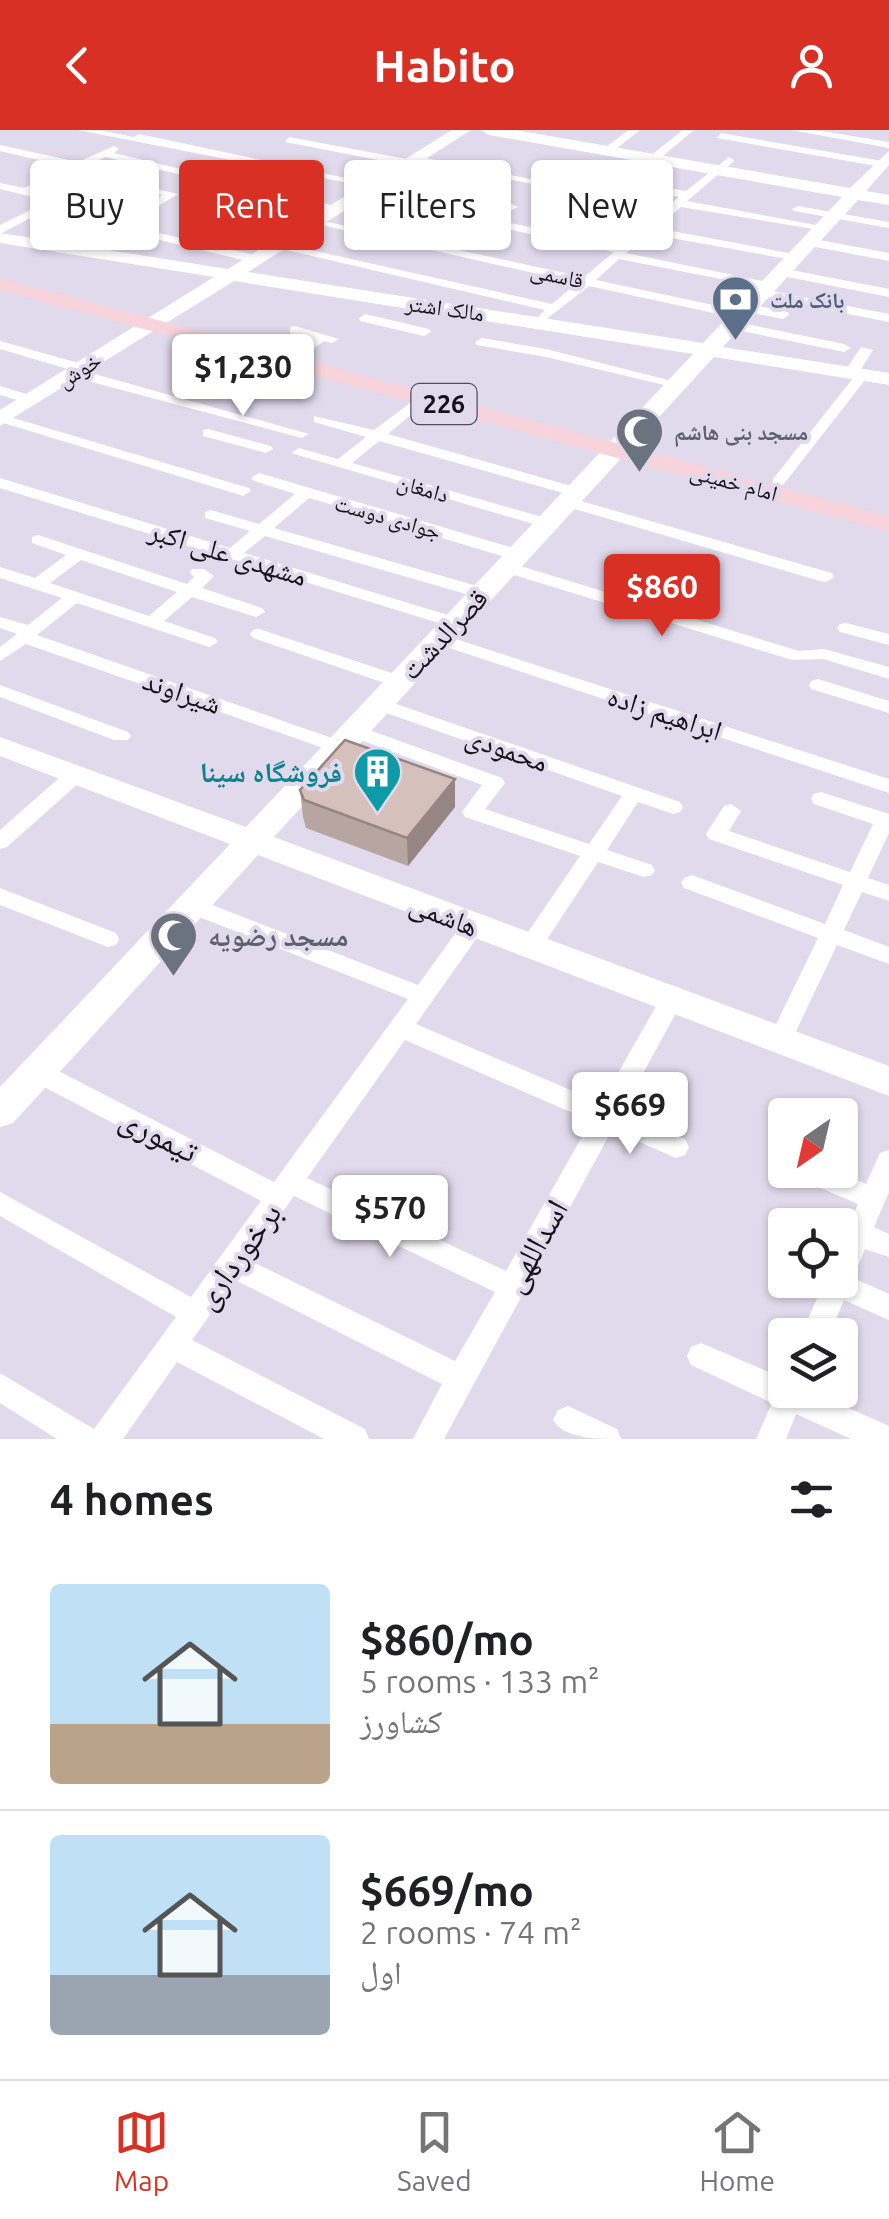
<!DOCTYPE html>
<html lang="en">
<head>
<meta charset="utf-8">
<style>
	:root { --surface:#fff; --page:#f2f2f2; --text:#202124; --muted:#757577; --line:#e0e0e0; --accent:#d93025 }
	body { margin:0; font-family:Ubuntu,"Noto Naskh Arabic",sans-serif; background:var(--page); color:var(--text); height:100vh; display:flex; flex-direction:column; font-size:38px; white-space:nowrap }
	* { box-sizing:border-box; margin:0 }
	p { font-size:32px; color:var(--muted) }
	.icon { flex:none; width:55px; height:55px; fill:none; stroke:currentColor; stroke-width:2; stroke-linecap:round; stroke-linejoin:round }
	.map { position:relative; height:1309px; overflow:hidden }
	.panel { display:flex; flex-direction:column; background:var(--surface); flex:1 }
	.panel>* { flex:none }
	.hud { position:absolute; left:30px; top:30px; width:830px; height:90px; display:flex; gap:20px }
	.needle { width:65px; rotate:214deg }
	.controls { position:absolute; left:768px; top:968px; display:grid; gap:20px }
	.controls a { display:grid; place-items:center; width:90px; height:90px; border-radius:10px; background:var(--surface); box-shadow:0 2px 8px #0004; font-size:50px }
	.price { position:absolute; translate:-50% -85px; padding:0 22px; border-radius:10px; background:#fff; color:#222; font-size:32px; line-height:65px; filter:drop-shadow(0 2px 5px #0008) }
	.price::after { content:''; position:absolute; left:50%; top:60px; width:30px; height:22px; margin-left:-15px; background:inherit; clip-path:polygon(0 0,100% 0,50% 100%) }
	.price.on { background:var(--accent); color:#fff }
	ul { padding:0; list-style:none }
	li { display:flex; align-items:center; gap:30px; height:250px; padding:0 50px }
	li+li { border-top:2px solid var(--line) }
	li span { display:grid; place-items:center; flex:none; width:280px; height:200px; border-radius:10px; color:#555 }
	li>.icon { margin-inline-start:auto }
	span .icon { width:120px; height:120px; fill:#fffc; stroke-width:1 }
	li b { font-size:42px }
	h2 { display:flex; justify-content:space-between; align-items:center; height:120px; padding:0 50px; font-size:42px }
	.chip { padding:0 35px; border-radius:10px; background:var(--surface); box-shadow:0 2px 8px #0004; font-size:35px; line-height:90px }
	.chip.on { background:var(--accent); color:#fff }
	header { display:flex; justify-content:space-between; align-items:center; height:130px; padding:0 50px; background:var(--accent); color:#fff; font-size:45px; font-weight:700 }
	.menu { display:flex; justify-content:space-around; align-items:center; height:140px; border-top:2px solid var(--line); background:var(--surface); font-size:28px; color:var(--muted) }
	.menu a { display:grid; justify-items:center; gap:5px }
	.menu .on { color:var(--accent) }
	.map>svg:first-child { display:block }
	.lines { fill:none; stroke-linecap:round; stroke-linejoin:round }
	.street { fill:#fff; fill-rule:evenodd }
	.secondary { fill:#fff; fill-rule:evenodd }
	.primary { fill:#f7d3db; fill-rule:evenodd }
	.wall { fill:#b7a5a1 }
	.shaded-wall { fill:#958683 }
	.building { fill:#d5c0bb; stroke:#958683; stroke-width:2.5 }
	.labels { text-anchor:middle; stroke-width:8; stroke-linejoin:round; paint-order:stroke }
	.far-street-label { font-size:22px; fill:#151319; stroke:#e1daec }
	.far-service-label { font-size:22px; font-weight:bold; fill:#4e5e75; stroke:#e1daec; text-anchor:start }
	.far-worship-label { font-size:22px; font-weight:bold; fill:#5b616d; stroke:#e1daec; text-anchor:start }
	.shield { fill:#e1daec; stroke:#524f58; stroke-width:2.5 }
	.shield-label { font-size:25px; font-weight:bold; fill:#151319 }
	.street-label { font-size:28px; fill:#151319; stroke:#e1daec }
	.culture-label { font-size:28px; font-weight:bold; fill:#0d838f; stroke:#e1daec; text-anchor:end }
	.worship-label { font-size:28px; font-weight:bold; fill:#5b616d; stroke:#e1daec; text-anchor:start }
	.near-street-label { font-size:32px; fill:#151319; stroke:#e1daec }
</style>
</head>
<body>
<header><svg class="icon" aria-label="back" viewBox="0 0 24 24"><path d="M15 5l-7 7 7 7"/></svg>Habito<svg class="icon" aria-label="person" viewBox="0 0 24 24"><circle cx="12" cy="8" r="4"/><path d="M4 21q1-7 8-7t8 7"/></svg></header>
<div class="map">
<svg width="889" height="1309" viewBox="0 0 889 1309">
	<rect width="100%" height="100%" fill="#e1daec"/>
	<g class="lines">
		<path class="street" d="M78 0H98L134 7 139 4 379 55 374 58Z
			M629 0H640L611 23H603V19Z
			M683 0H694L657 31H649V27Z
			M791 0H815L889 12V18Z
			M721 3 882 31 887 34 882 37 717 8Z
			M289 7 412 30 416 26 550 53 545 56 413 32 409 36 285 12Z
			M0 15 78 32 114 16 119 19 114 23 343 78 337 81 105 27 77 41 178 64 153 79 47 56 35 61 43 65 37 68 0 59V53L24 58 69 37 0 21ZM68 46 162 65 151 72 56 51Z
			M729 27 734 30 733 32 687 71 821 96 825 97V101L681 77 656 98 794 124 798 125V131L649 104 626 123 768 152 774 156 772 159 619 129 596 150 746 182V188L741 189 589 156 544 191 538 187 545 180 269 116 275 112 552 174 577 153 308 92 314 89 584 147 614 122 507 99 495 106 342 71 348 68 493 98 505 92 621 116 651 91 539 66 545 63 657 85 679 67 572 45 577 42 686 61Z
			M383 47 512 74 518 77 512 80 379 52V48Z
			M49 71 59 73 0 104V95Z
			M190 76 298 103 300 105 294 109 186 81V77Z
			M798 76 889 92V98L794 81 792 79Z
			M76 84 255 125 261 129 255 133 72 89V85Z
			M809 108 889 123V131L805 115 803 112Z
			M781 138 889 159V167L777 145V139Z
			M761 159 889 184V192L757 166V160Z
			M748 174 788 182 789 185 783 189 743 181 742 178Z
			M365 184 429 199 431 202 424 206 360 191 359 188Z
			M732 191 844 214 851 218 844 222 727 198V192Z
			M295 196 339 209 332 213 324 211 303 226H293V220L311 208 290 203V197Z
			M482 208 546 219 684 254 677 258 546 227 477 215 475 212Z
			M0 211 86 235 88 238 84 241 309 304 302 308 69 246 67 243 71 240 0 219Z
			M861 217 873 220 859 242 869 245 783 355H773V349L854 247 844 243Z
			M0 256 36 267 38 270 31 274 0 265Z
			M422 264 427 265V271L388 304 582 359 584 362 582 365H570L379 311 352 333 553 390 555 393 547 398 291 323 299 318 338 329 366 307 314 292V286L374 300Z
			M0 284 249 358 251 361 243 366 237 364 0 292Z
			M208 299 271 316 273 319 266 323 203 306V300Z
			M259 343 524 421 526 425 518 430 512 429 309 368 274 398 488 459 491 463 488 467H476L265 406 244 423 461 489 464 493 455 498 0 358V348L230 418 250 401 205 388V382L211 380 259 394 295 364 254 351 251 348Z
			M567 367 832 443 834 447 826 452 820 451 561 375V369Z
			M38 405 187 454 194 447 190 443 192 439H204L214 446 202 458 262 478 265 482 256 487 192 467 164 491 215 508 218 512 209 517 77 473 37 505 346 613 349 617 346 621H332L26 514 0 531V517L17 504 0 498V487L28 495 62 468 0 448V437L35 448 66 425 32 413V407ZM81 430 177 462 149 486 50 453Z
			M507 432 799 521 824 519 889 537V549L823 529 792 530 501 441 499 437Z
			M846 493 889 504V515L840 502 837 498 840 494Z
			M259 499 407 548 409 552 407 556H393L253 508 250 504 253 500Z
			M440 504 889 649V663L434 513 431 509Z
			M818 549 889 571V583L811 559 809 555 811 551Z
			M0 555 128 602 131 606 128 610H114L0 567Z
			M379 568 680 672 683 677 680 682 673 684 638 672 607 720 652 735 655 740 652 745 644 747 598 732 538 823H522L519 817 522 811 580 726 465 687 462 682 482 655 347 605 344 601 347 597H361L502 648 505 653 485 679 589 714 622 666 372 578 370 574 372 570Z
			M75 639 82 640 85 645 82 650 7 717 0 719V700L68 640Z
			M821 662 889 684V703L868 748 889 755V771L862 762 844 800 889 817V834L837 815 788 918 780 920 772 918 768 911 818 808 684 758 681 753 684 748 692 745 825 794 843 755 709 709 706 704 724 676 731 674 741 681 729 701 850 742 873 694 814 674 811 669 814 664Z
			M0 758 116 803 119 809 116 815 108 817 0 775Z
			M192 767 418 855 465 790H481L484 796 481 802 416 894 601 973 663 864 671 861 679 864 683 870 622 982 685 1009 689 1017 685 1025 676 1028 612 1000 444 1309H413L442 1254 235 1150 192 1210 365 1299 369 1309H324L177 1232 123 1309H57L0 1273V1243L94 1299 176 1187 0 1086V1062L191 1167 261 1071 29 949 26 942 29 935 38 932 47 935 274 1052 408 869 184 781 181 775 184 769ZM405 910 591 991 506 1141 307 1048ZM294 1066 495 1162 455 1231 249 1130Z
			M889 1020V1062L874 1097 889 1104V1127L865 1119 853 1148 889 1164V1190L844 1170 829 1205H801L825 1150H840V1115L858 1074 797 1048 793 1040H833L866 1054 880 1023Z
			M701 1213 785 1249V1260H808L889 1296V1309H851L796 1284 786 1309H756L772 1273 691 1235 687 1226 691 1217Z
			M568 1276 617 1299 621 1309C597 1309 564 1309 553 1290L558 1280Z"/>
		<path class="secondary" d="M452 0H471L248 142 703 213 842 67 489 5 481 0H515L850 58 889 21V35L866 61 889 65V75L858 70 723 217 889 243V255L714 227 274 707 889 936V966L258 725 13 993 0 997V957L230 714 0 626V607L246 697 693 224 234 151 0 296V280L214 147 0 113V103L228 139Z"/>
		<path class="primary" d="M0 148 889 386V402L0 160Z"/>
	</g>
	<path class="wall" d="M300 660 455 677 408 736 306 698 303 687Z"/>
	<path class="shaded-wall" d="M455 649V677L408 736 407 708Z"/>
	<path class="building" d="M345 610 455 649 407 708 304 670 300 660Z"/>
	<defs>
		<symbol id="bank-pin" viewBox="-11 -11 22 30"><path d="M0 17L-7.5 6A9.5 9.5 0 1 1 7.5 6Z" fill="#5c6f8a" stroke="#e1daec"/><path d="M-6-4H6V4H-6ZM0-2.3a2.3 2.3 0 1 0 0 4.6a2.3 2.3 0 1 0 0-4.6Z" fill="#fff"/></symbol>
		<symbol id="mosque-pin" viewBox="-11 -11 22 30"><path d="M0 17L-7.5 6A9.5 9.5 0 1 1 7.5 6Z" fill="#6b7280" stroke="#e1daec"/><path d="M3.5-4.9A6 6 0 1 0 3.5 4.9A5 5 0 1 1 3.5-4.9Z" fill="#fff"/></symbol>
		<symbol id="building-pin" viewBox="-11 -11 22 30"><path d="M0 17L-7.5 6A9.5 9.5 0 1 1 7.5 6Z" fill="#0f9aa8" stroke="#e1daec"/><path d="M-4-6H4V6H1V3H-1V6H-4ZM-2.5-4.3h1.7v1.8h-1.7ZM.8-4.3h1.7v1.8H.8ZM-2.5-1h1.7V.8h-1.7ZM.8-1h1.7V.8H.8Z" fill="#fff"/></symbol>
	</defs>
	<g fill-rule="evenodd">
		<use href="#bank-pin" x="708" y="142" width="55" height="75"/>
		<use href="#mosque-pin" x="612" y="274" width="55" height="75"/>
		<use href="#building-pin" x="350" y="614" width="55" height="75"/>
		<use href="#mosque-pin" x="146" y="778" width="55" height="75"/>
	</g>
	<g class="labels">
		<g class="far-street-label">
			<text transform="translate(557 145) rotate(12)" y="8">قاسمی</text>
			<text transform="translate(445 178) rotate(8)" y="8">مالک اشتر</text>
			<text transform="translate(79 240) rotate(-32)" y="8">خوش</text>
			<text transform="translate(734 352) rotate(15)" y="8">امام خمینی</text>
			<text transform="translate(423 358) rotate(16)" y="8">دامغان</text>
			<text transform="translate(388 387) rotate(16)" y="8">جوادی دوست</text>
		</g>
		<g class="far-service-label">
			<text x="770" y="178">بانک ملت</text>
		</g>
		<g class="far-worship-label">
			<text x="674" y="310">مسجد بنی هاشم</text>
		</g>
		<rect class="shield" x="411.5" y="254" width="65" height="40" rx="8"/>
		<g class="shield-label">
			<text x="444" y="283">226</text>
		</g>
		<g class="street-label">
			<text transform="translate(228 423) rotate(17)" y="10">مشهدی علی اکبر</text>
			<text transform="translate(444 504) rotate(-47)" y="10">قصرالدشت</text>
			<text transform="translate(182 562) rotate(19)" y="10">شیراوند</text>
			<text transform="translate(665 583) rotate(18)" y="10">ابراهیم زاده</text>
			<text transform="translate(507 619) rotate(19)" y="10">محمودی</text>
			<text transform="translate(444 785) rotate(21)" y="10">هاشمی</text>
		</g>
		<g class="culture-label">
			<text x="342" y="652">فروشگاه سینا</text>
		</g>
		<g class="worship-label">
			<text x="208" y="816">مسجد رضویه</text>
		</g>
		<g class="near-street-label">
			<text transform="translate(159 1005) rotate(27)" y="11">تیموری</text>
			<text transform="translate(535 1116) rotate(-61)" y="11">اسداللهی</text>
			<text transform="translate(238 1126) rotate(-54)" y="11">برخورداری</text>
		</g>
	</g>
</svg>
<div class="controls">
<a><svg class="needle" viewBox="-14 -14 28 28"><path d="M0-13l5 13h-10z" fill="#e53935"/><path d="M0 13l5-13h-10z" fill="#757577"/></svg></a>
<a><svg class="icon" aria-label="locate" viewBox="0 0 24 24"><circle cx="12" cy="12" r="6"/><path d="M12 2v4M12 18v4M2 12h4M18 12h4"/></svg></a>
<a><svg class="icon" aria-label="layers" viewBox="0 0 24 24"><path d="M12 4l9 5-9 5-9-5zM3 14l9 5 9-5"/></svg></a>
</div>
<b class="price" style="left:243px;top:289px">$1,230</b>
<b class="price on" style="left:662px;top:509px">$860</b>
<b class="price" style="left:630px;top:1027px">$669</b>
<b class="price" style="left:390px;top:1130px">$570</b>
<div class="hud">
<a class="chip">Buy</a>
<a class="chip on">Rent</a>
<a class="chip">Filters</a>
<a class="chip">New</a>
</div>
</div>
<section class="panel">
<h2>4 homes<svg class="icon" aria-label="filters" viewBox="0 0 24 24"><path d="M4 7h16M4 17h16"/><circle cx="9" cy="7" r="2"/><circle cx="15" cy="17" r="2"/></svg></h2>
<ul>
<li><span style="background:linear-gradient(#bfe0f5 70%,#b9a48a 0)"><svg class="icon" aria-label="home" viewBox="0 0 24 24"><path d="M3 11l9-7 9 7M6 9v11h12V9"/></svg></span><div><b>$860/mo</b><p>5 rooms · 133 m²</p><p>کشاورز</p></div></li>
<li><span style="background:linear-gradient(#bfe0f5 70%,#9aa5b1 0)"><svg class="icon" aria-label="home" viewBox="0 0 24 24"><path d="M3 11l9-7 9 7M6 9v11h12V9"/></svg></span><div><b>$669/mo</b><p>2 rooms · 74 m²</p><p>اول</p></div></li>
</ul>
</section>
<nav class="menu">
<a class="on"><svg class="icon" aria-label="map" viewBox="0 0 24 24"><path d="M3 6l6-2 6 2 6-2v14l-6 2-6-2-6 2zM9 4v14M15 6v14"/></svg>Map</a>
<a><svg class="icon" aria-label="saved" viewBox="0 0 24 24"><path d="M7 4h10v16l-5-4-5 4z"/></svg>Saved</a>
<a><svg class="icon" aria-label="home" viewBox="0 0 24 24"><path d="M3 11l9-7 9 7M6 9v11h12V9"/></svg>Home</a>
</nav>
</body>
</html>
